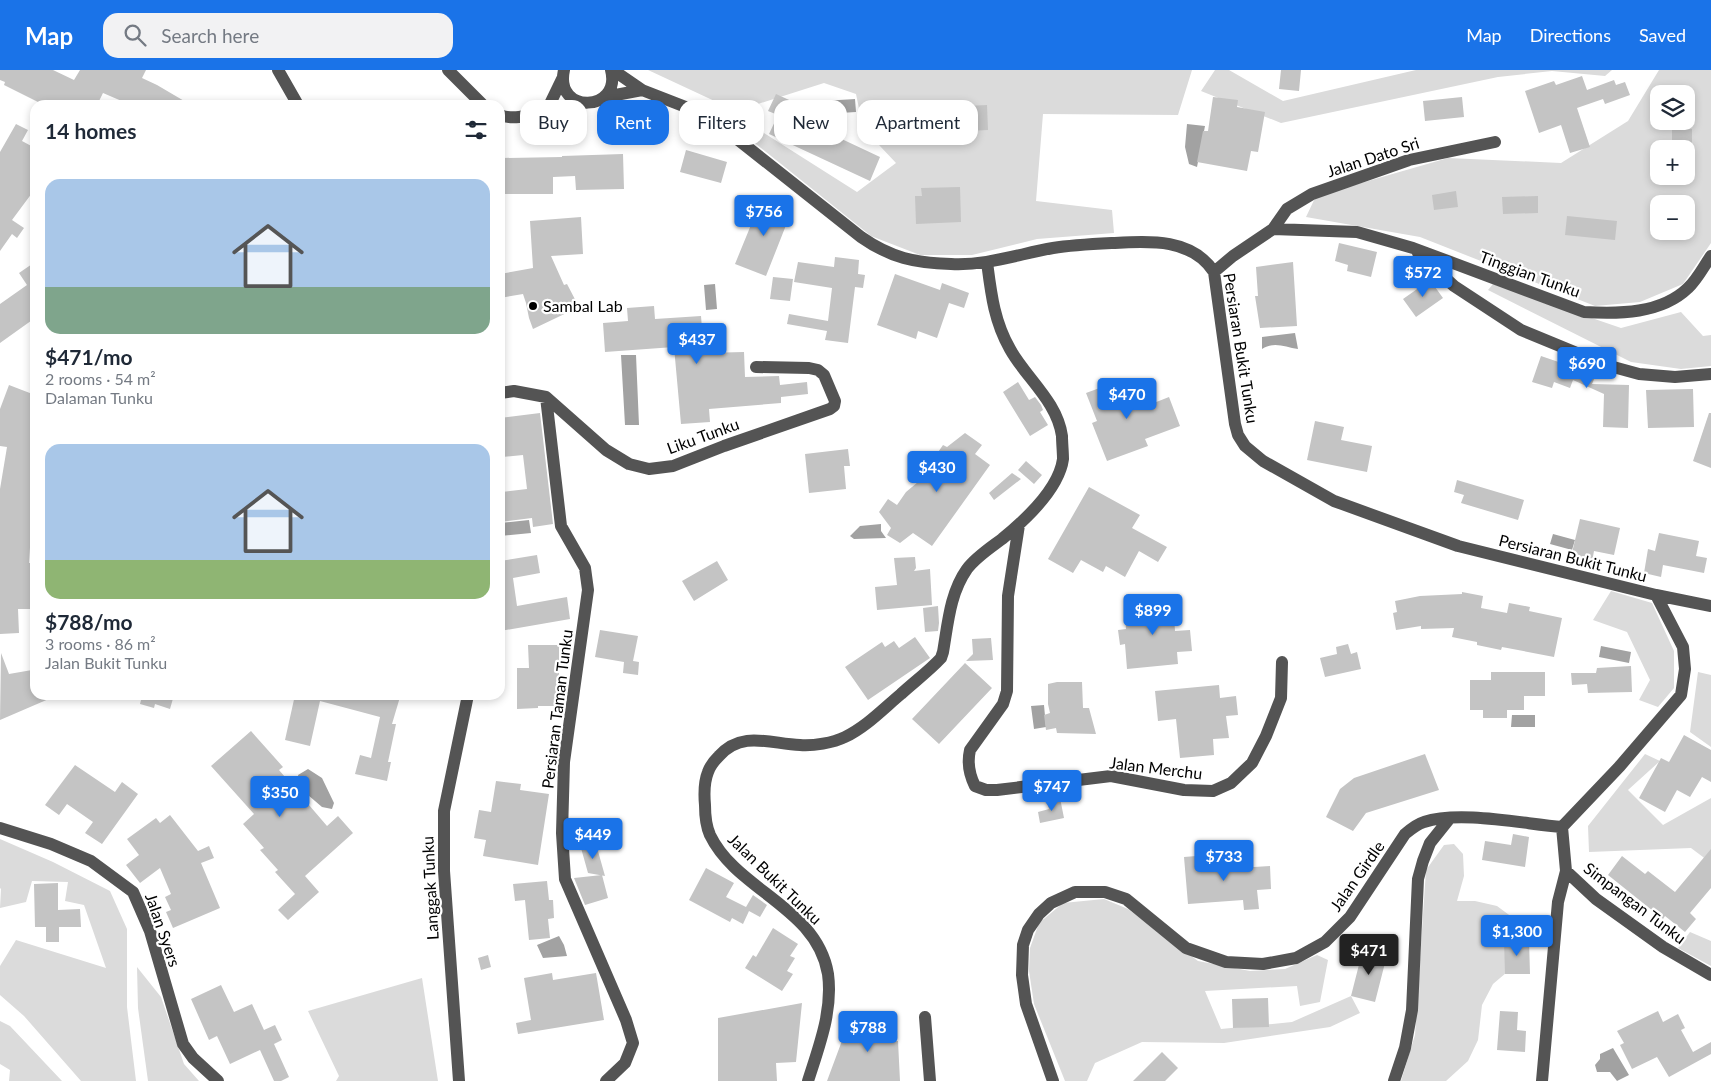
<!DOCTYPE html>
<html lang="en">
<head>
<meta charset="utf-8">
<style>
	:root { --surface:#fff; --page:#f2f2f3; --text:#1f2937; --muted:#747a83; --accent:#1a73e8 }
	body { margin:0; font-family:Lato,sans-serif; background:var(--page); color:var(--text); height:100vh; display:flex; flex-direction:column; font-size:19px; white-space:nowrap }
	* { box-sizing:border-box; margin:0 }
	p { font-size:16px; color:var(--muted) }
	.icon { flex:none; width:28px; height:28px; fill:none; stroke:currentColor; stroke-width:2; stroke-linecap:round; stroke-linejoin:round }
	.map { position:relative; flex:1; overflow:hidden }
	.drawer { position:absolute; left:30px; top:30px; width:475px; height:600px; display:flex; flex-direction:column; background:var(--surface); border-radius:15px; box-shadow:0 2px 8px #0003 }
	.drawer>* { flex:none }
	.top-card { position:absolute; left:520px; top:30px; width:475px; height:45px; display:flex; gap:10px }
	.fabs { position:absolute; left:1650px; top:15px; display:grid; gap:10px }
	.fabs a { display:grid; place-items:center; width:45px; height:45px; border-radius:10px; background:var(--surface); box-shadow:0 2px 8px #0003; font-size:25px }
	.price { position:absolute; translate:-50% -42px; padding:0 11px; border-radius:5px; background:var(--accent); color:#fff; font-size:16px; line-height:32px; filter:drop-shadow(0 1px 2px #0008) }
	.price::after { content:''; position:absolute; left:50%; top:30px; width:15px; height:11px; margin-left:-8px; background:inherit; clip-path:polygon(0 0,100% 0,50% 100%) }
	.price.active { background:#222; color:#fff }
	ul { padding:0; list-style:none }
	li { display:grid; align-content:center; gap:10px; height:265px; padding:0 15px }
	li span { display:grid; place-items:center; height:155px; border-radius:15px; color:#555 }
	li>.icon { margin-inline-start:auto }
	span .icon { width:90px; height:90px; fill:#fffc; stroke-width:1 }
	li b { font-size:21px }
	h2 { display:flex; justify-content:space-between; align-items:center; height:60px; padding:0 15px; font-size:21px }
	.chip { padding:0 18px; border-radius:15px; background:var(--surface); box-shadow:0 2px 8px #0003; font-size:18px; line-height:45px }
	.chip.active { background:var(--accent); color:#fff }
	header { display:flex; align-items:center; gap:30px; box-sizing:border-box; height:70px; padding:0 25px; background:var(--accent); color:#fff }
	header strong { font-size:24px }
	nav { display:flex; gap:28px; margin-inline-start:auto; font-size:18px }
	.search { width:350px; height:45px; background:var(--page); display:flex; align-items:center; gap:12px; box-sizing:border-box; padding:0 18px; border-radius:15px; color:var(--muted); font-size:19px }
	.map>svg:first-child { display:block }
	.green { fill:#dbdbdb; fill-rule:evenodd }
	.water { fill:#a2a2a2 }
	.building { fill:#c4c4c4 }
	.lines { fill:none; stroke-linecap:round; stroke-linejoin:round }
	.minor { stroke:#545454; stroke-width:12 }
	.poi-dot { fill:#000; stroke:#fff; stroke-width:2 }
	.labels { text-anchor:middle; stroke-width:4.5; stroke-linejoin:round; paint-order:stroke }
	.street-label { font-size:16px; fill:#000; stroke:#fff }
	.poi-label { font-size:16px; fill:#000; stroke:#fff; text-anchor:start }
</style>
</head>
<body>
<header>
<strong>Map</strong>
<div class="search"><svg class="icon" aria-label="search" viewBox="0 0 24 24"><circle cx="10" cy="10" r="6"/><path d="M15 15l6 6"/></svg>Search here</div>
<nav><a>Map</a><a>Directions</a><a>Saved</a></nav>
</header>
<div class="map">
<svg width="1711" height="1011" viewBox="0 0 1711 1011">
	<rect width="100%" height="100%" fill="#fff"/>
	<path class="green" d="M648 0H1192L1178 45 1043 44 1036 131 1112 140 1114 163 1037 169 972 185H920L871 166 751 70 761 61 857 122 896 93 863 58 856 24 824 13 736 41Z
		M1215 0H1229L1283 31 1416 0H1612L1605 6 1552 1 1498 7 1281 53 1201 21Z
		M1659 0H1711V173L1683 214 1640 232 1595 236 1420 167 1306 147 1316 126 1448 88 1561 93 1628 51ZM1659 24H1686V51H1659ZM1659 79H1686V106H1659ZM1659 134H1686V161H1659Z
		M1493 214 1621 258 1681 242 1703 266 1711 265V296L1681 299 1631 292 1488 220Z
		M1611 521 1652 533 1674 581V618L1658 637 1639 630 1650 610 1627 562 1593 550Z
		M1698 602 1711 605V677L1690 662Z
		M1645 684 1660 691 1628 720 1663 755 1711 728V793L1691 778 1589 782 1588 756Z
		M0 769 53 792 110 821 127 859V937L136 1011H81L24 946 0 925V896L16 870 106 898 84 835 65 831 68 812 32 811 26 832 0 838 1 819 0 818Z
		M1454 774 1463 784 1464 806 1457 831H1475L1497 836 1520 853 1527 875 1513 897 1493 914 1482 935 1478 970 1468 991 1446 1011H1401L1415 965 1426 800 1444 775Z
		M1104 829 1128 839 1198 891 1250 901 1285 899 1317 885 1328 890 1320 932 1300 936 1297 916 1205 921 1221 959 1292 952 1351 926 1360 943 1330 957 1224 973 1142 972 1095 993 1087 1011H1065L1034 934 1029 901 1030 878 1039 853 1063 833Z
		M1690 862 1711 871V896L1678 878Z
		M137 897 161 927 184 994 199 1011H148L138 938Z
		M422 908 438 1011H336L339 1006 308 941Z
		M0 951 10 956 62 1011H9L10 1000 0 994Z"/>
	<path class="water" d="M855 29 856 42 824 44 823 31Z
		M1187 54 1205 56 1197 97 1189 94 1185 77Z
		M715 214 717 239 706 240 704 215Z
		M1295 263 1298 279C1285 277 1274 271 1262 279V267Z
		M621 285H636L639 355H625Z
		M529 450 531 463 500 466V453Z
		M881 454V461L886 468 854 469 850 466 860 456Z
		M1553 464 1575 470 1572 480 1550 474Z
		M1601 576 1631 582 1629 593 1599 587Z
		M1044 635 1046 657 1034 659 1031 636Z
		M1512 645H1535V657H1511Z
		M308 699 322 708 334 733 332 739 322 737 301 719 298 705Z
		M559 866 564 875 567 886 543 888 537 875Z
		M1613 978 1629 1005 1617 1011 1610 1002H1597L1595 995 1600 989V984Z"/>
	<path class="building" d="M0 0H53L74 10 80 0H146L142 8 157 15 191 35H131L103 23 97 35H44L4 15 5 12 0 10Z
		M1281 0H1301L1299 21 1279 19Z
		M1582 6 1587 20 1614 10 1616 15 1625 12 1630 25 1605 34 1603 29 1577 38 1590 77 1570 83 1561 55 1539 63 1525 21 1554 11 1556 15Z
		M776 24 820 44 814 56 880 87 870 111 769 64 778 45 768 41Z
		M1213 27 1238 30 1237 37 1265 42 1258 82 1251 81 1247 101 1197 92 1203 61H1208Z
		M1462 27 1464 47 1425 51 1423 31Z
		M987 35 988 60 947 62 946 37Z
		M16 54 28 60 22 71 35 78V119L12 150 24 158 17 168 12 164 0 181V82Z
		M1692 59V79H1672V60Z
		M686 80 727 92 721 113 680 102Z
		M623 84 624 119 576 120 575 106 553 107V124H502V88L562 87V86Z
		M960 117 961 152 916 154 915 126H922L921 118Z
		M1456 121 1458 137 1434 140 1432 125Z
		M1538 126V143L1503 144 1502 127Z
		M762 128 792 140 766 206 735 194Z
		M1567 146 1617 151 1615 170 1565 165Z
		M581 147 583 184 551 186 564 215 567 214 579 237 533 259 529 248 526 233 523 224 500 228V204L533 198 530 151Z
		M1339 173 1377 182 1371 207 1347 201 1348 195 1335 191Z
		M835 187 859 190 858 204 865 205 863 218 855 217 848 273 825 270 827 261 787 254 789 244 828 251 832 218 794 212 798 192 834 197Z
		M35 192V248L0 273V234L27 215 19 203Z
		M1293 192 1297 256 1260 258 1255 226H1258L1256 197Z
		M895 204 940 220 942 213 969 223 964 238 949 233 937 268 918 261 916 269 877 255Z
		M773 207 793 209 790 231 770 229Z
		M1430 210 1443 228 1416 247 1403 229Z
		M654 236 655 249 701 246 704 283 744 282 745 307 779 306 780 315 807 312 808 324 781 327V333L709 339 710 352 681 354 674 277 605 282 603 253 628 251 627 238Z
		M1541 286 1585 301 1587 298 1597 302 1592 314 1629 315 1628 358 1603 357 1604 324 1573 310 1570 318 1554 312 1552 318 1532 312Z
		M1124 309 1136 340 1169 327 1180 356 1145 369 1148 376 1107 391 1092 353 1097 351 1086 323Z
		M1018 312 1029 330 1035 327 1041 335 1043 340 1040 342 1048 355 1030 366 1003 322Z
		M9 315 35 325V447H32L29 493H31L30 539H18L19 563 0 564V419L7 377 0 376V339Z
		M1693 319 1694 357 1648 358 1646 320Z
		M540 343 553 454 533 457 532 448 500 452V430H503L502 422 527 419 523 385 502 387 500 348Z
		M1709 343H1711V398L1693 391Z
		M1315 351 1344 357 1341 370 1372 376 1367 402 1307 390Z
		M965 363 982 375 975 384 990 395 932 476 913 463 900 473 887 465 891 458 879 442 888 429 897 435 906 422 924 407 921 403 927 394 934 388 943 375 947 377Z
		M848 379 850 396H844L846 419 809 423 805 384Z
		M1026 391 1042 405 1034 414 1018 400Z
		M1012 403 1021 409 994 430 989 423Z
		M1457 410 1524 430 1518 450 1461 433 1464 425 1454 422Z
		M1089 417 1140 445 1132 458 1167 477 1158 492 1139 481 1125 507 1106 496 1103 502 1081 490 1073 503 1048 489Z
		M1580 449 1620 458 1614 485 1594 481 1592 492 1571 487Z
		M1659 463 1699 471 1696 486 1707 488 1704 503 1663 495 1661 507 1644 503 1648 479 1655 481Z
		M537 485 540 503 513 508 517 536 567 527 570 549 500 561V491Z
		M915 487 916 498 914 501 930 499 932 535 877 540 875 517 897 515 894 488Z
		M717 491 728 510 694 531 682 511Z
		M1462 522 1483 526 1481 538 1507 543 1509 533 1530 537 1529 541 1562 548 1554 587 1502 577 1501 580 1477 575V572L1452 567 1454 558 1421 559V556L1396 560 1393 543 1397 542 1395 531 1420 526 1462 524Z
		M1173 531 1175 561 1190 560 1192 581 1177 582 1178 594 1127 599 1125 574 1120 575 1118 560 1126 559 1124 535Z
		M938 536 939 553 938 561 925 562 923 538Z
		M600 560 638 566 633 591 639 592 638 605 623 603 624 592 595 587Z
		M915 567 930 588 868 630 845 597 882 572 885 577 894 571 899 578Z
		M991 568 993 590 966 591 973 584 972 569Z
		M1348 574 1351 584 1357 582 1361 599 1325 607 1320 588 1337 584 1336 577Z
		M528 575H559V636H538V638L517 639V598H529Z
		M1 583 9 604 32 600 35 625H58L0 650Z
		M965 593 992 618 939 674 912 649Z
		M1631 596 1632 622 1588 623 1587 614 1572 615 1571 603H1596L1597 598Z
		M1491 602H1545V626H1524V640H1507V648H1483V640H1470V610H1491Z
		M1057 612H1082L1083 638H1089L1096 664 1057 663 1056 658 1046 660 1044 645 1050 643 1048 634V614Z
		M1219 615 1220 628 1236 626 1238 645 1226 646 1229 668 1213 669 1214 685 1180 688 1176 649 1158 651 1155 621Z
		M134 625H174L170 639 155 634 154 638 140 634 141 630 134 628Z
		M295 625H392L400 627 392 654H396L388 692H391L387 711 355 704 360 685 371 688 380 647 320 631 310 676 285 670Z
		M251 661 283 697 279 700 327 756 338 746 353 763 305 806 319 822 288 850 278 840 295 824 275 802 278 800 260 780 264 778 243 754 254 744 211 696Z
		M1684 665 1711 680V712L1702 707 1690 727 1677 720 1665 742 1639 728 1661 688 1669 692Z
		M1425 684 1439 720 1366 743 1353 761 1326 747 1340 719 1354 708Z
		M75 695 115 722 122 712 138 724 102 774 85 763 93 752 67 734 59 745 45 735Z
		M496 711 521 714 520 720 549 724 538 795 483 786 486 770 474 768 479 740 491 742Z
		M1060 728 1064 748 1040 753 1038 742 1049 739 1047 731Z
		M170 745 198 781 209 776 214 788 201 793 220 838 173 858 166 842 171 840 165 827 171 824 160 798 140 813 126 795 139 785 127 769 156 748 160 753Z
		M1513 764 1529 767 1525 797 1482 790 1485 771 1511 775Z
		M596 774 605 806 588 803 581 778Z
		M1711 779V818L1690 843 1696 849 1685 862 1665 846 1663 849 1608 805 1622 786 1645 804 1648 801 1675 822Z
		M1221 784 1222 799 1270 796 1271 819 1257 820 1259 839 1244 840 1243 830 1188 834 1184 787Z
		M706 798 734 813 726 827 746 837 753 825 767 835 760 847 749 841 743 854 732 848 730 852 689 830Z
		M602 805 608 828 585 835 574 808Z
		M547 811 549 830H553L554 848 548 849 550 868 529 870 525 830 515 831 513 814Z
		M58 813V840L80 839 81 857H59V872H46V857H35L34 814Z
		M773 858 798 874 790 886 795 888 787 901 793 904 782 921 745 898 753 885 756 887Z
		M1529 869 1530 904H1505L1504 870Z
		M1363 879 1387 885 1375 932 1351 926Z
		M488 885 491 897 481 900 478 888Z
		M552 903 553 910 596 903 604 950 518 964 516 953 531 950 524 908Z
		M221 915 234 942 252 934 264 960 275 955 282 970 274 974 289 1007 281 1011H274L260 980 230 994 217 966 209 970 191 929Z
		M1268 928 1269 957 1233 958 1232 929Z
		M802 933 796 992 776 993 777 1011H718V948Z
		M1500 941 1518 942 1517 960 1526 961 1525 982 1497 980Z
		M1658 941 1663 952 1678 944 1685 958 1681 960 1693 982 1711 972V984L1669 1007 1657 987 1632 999 1620 975 1624 973 1617 961Z
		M889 943 891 971H898L900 1011H827L843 968 857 972 854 945Z
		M1162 982 1178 998 1165 1011H1133Z"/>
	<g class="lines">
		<path class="minor" d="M278 0 298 35
			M448 0 483 35
			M564 0C554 45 622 42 611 0
			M613 0 642 20 696 41 727 61 861 167C891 188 915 193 951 194 985 196 1019 184 1053 178 1072 175 1093 174 1113 173 1149 171 1192 168 1214 202L1235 354 1238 365 1245 376 1263 391 1334 431 1458 476 1656 525 1711 536
			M605 27 642 20
			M547 40 562 9
			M500 45C516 51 531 44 547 40 559 37 571 35 583 33
			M1273 159 1287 139 1312 124 1409 90 1495 72
			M1418 183 1454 216 1521 260 1606 295 1639 304 1675 307 1711 304
			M1214 202 1233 186 1273 159 1357 162 1413 178 1584 242C1619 244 1661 244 1688 218 1697 210 1704 196 1711 186
			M500 323 514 321 546 327 606 380 629 394 649 399 673 396 724 376 830 339 834 336 835 331 824 305 818 300 809 298 756 297
			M546 327 561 456 585 498 588 520 564 692 562 763 565 809 626 950 633 973 625 993 606 1011
			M1019 455 1008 526 1007 621 1003 634 970 680C967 693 969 704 975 716L986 720H997L1111 706 1184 720 1213 721 1231 713 1252 693 1266 666 1281 628 1282 592
			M0 758 51 774 91 791 133 822 150 861 183 974 193 988 218 1011
			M1566 801 1596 829 1663 877 1711 905
			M925 947 930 1011
			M459 1011 444 801V741L468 625
			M808 1011C819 976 833 941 828 904 817 837 737 821 710 765 706 756 705 745 705 735 704 724 704 712 708 702 710 696 714 691 719 686 742 660 771 674 800 675 813 676 833 673 845 667 866 657 883 639 901 624 914 612 929 601 941 588L943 582C948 553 950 523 967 499 976 487 990 478 1002 469 1024 451 1059 419 1063 389 1063 382 1062 373 1062 366 1057 331 1026 308 1010 279 994 251 991 223 987 192
			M1053 1011 1026 934 1022 905 1023 875 1028 860 1039 844 1051 833 1075 822H1105L1126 829 1186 878 1226 892 1263 894 1296 888 1325 872 1350 847 1405 764C1411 759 1417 754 1424 752 1460 740 1524 754 1562 757L1620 696 1681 625 1685 599 1683 577 1656 525
			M1394 1011 1405 978 1412 940 1418 809 1423 791 1430 773 1450 748
			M1542 1011 1558 832 1566 801 1562 757"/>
	</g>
	<circle class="poi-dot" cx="533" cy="236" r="5"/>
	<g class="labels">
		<g class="street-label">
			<text transform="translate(1373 87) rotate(-18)" y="6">Jalan Dato Sri</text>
			<text transform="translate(1530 204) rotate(20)" y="6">Tinggian Tunku</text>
			<text transform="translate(1241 278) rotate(81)" y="6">Persiaran Bukit Tunku</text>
			<text transform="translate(703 366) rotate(-20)" y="6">Liku Tunku</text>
			<text transform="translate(1573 488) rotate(14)" y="6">Persiaran Bukit Tunku</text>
			<text transform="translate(557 639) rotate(-83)" y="6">Persiaran Taman Tunku</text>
			<text transform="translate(1156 698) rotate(7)" y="6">Jalan Merchu</text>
			<text transform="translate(1357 806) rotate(-55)" y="6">Jalan Girdle</text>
			<text transform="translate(775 809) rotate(44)" y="6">Jalan Bukit Tunku</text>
			<text transform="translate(430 818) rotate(-93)" y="6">Langgak Tunku</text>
			<text transform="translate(1635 833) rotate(37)" y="6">Simpangan Tunku</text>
			<text transform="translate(163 860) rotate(71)" y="6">Jalan Syers</text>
		</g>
		<g class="poi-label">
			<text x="543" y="242">Sambal Lab</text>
		</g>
	</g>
</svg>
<div class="fabs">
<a><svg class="icon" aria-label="layers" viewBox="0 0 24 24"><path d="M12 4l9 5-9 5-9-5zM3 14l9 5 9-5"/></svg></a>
<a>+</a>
<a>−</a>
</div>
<b class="price" style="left:764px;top:167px">$756</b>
<b class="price" style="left:1423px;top:228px">$572</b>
<b class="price" style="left:697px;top:295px">$437</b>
<b class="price" style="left:1587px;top:319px">$690</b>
<b class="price" style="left:1127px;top:350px">$470</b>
<b class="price" style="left:937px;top:423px">$430</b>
<b class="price" style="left:1153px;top:566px">$899</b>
<b class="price" style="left:1052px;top:742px">$747</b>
<b class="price" style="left:280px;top:748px">$350</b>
<b class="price" style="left:593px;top:790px">$449</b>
<b class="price" style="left:1224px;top:812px">$733</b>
<b class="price" style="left:1517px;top:887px">$1,300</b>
<b class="price active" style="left:1369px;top:906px">$471</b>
<b class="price" style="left:868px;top:983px">$788</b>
<div class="top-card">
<a class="chip">Buy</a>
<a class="chip active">Rent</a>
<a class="chip">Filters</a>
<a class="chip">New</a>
<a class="chip">Apartment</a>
</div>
<section class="drawer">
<h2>14 homes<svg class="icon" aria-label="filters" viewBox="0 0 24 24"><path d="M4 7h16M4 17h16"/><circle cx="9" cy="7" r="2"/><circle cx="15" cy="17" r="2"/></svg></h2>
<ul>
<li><span style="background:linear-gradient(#a9c7e8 70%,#7fa58c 0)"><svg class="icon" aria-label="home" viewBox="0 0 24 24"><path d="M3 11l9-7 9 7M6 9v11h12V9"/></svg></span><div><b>$471/mo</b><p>2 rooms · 54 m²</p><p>Dalaman Tunku</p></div></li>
<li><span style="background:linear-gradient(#a9c7e8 75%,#8fb573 0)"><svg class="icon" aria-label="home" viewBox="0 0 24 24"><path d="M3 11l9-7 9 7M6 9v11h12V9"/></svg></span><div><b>$788/mo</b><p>3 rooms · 86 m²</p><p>Jalan Bukit Tunku</p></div></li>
</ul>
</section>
</div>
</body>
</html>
